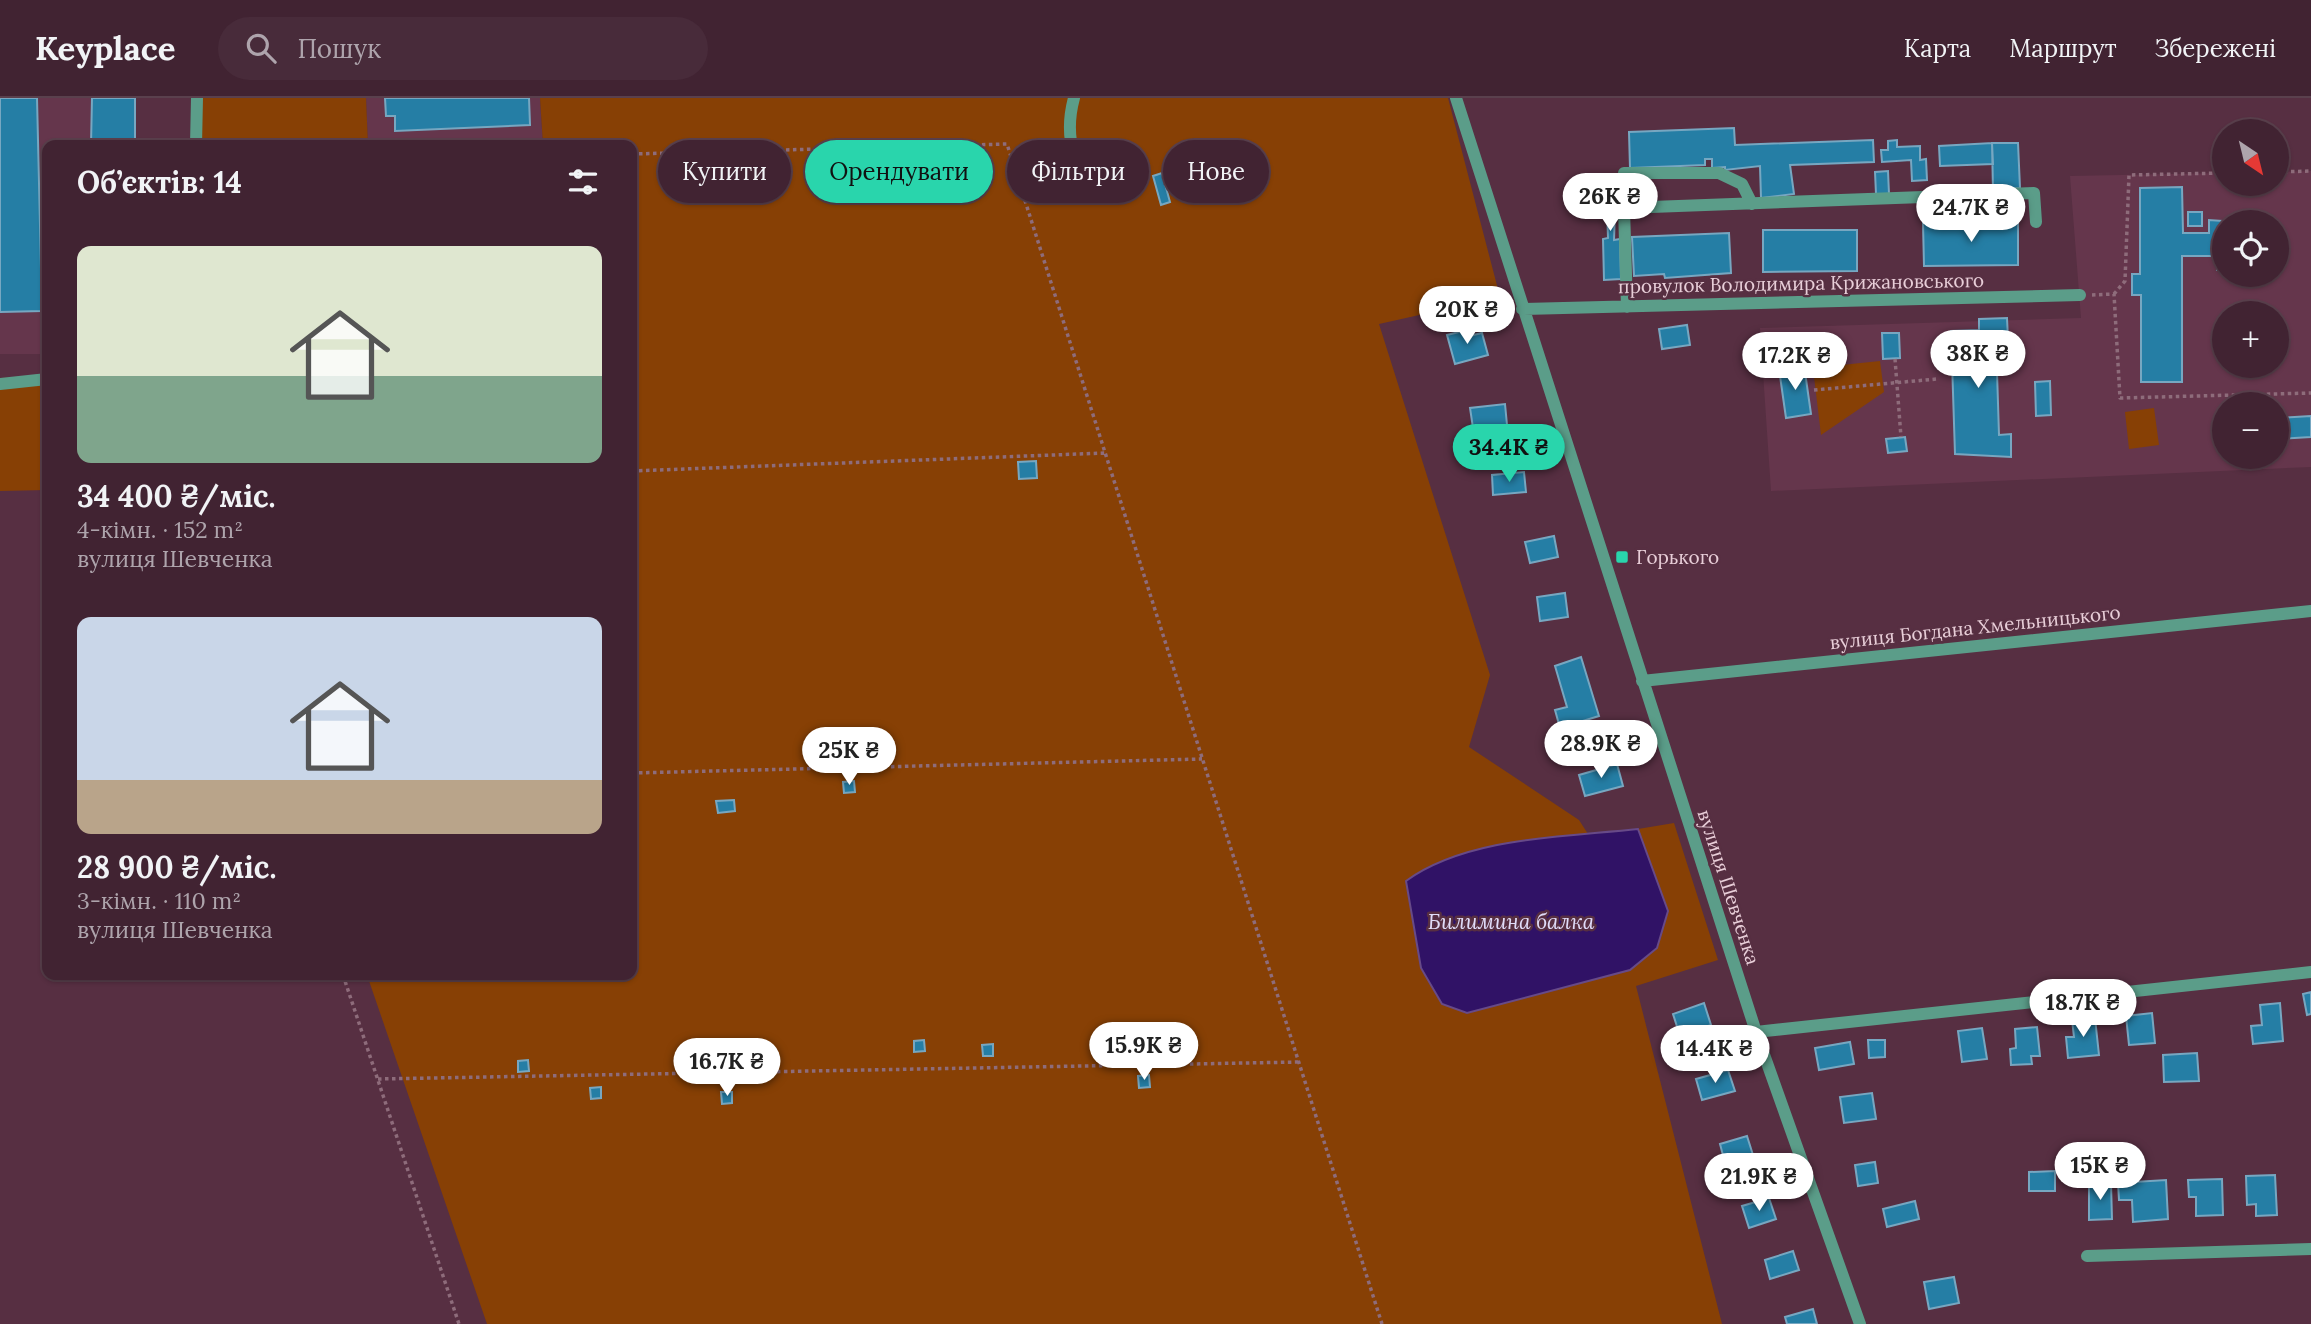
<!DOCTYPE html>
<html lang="uk">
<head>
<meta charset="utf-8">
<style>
	:root { --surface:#412332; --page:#482b3a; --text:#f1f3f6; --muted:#aea4ac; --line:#5a404d; --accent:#29d5ac }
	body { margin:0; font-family:Lora,serif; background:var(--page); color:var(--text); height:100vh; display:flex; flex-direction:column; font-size:26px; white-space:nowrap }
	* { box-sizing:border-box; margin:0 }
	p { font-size:23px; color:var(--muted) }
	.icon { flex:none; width:38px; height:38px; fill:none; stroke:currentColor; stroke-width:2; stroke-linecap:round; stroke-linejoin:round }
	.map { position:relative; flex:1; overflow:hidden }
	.sheet { position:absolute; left:42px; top:42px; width:595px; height:840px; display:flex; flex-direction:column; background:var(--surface); border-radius:14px; box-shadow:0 2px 5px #0004,0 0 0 2px var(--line) }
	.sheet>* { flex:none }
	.hud { position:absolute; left:658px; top:42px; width:665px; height:63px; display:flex; gap:14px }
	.needle { width:46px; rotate:145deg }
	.fabs { position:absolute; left:2212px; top:21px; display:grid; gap:14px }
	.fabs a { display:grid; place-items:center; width:77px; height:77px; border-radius:50%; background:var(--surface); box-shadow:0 2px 5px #0004,0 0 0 2px var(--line); font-size:35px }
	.price { position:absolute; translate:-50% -60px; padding:0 16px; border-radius:24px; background:#fff; color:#222; font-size:23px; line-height:46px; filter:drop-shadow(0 2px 4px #0008) }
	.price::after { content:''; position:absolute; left:50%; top:42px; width:21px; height:16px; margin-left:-10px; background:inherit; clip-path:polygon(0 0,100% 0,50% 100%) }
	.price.on { background:var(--accent); color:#111 }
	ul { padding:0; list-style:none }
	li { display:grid; align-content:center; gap:14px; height:371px; padding:0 35px }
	li span { display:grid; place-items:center; height:217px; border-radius:14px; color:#555 }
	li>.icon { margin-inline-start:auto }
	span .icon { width:126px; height:126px; fill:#fffc; stroke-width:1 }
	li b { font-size:30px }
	h2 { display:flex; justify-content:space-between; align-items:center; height:84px; padding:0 35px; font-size:30px }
	.tag { padding:0 24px; border-radius:32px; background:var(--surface); box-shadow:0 2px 5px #0004,0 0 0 2px var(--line); font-size:24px; line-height:63px }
	.tag.on { background:var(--accent); color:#111 }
	header { display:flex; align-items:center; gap:42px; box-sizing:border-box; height:98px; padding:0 35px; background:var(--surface); border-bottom:2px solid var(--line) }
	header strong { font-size:33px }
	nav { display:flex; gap:38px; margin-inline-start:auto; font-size:24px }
	.search { width:490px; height:63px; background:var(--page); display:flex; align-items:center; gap:18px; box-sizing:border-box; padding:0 24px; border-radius:38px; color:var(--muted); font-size:26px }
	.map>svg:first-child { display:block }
	.built { fill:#65364c; fill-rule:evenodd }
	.green { fill:#874005 }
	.water { fill:#301266; stroke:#674a88; stroke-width:2 }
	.building { fill:#257ea5; stroke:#77a7c1; stroke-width:2 }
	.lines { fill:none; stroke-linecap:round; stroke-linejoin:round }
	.path { stroke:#8e6c7b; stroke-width:3.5; stroke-dasharray:3.5 3.5; stroke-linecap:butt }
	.minor { stroke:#5b9d89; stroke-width:12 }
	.poi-dot { fill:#29d5ac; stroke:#572f42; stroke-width:2.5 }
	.labels { text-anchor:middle; stroke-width:5; stroke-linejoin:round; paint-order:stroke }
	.street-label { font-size:19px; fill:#e8ced8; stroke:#572f42 }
	.poi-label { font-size:19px; fill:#e8ced8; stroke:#572f42; text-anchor:start }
	.water-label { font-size:21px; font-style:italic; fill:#e0dcf9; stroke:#572f42 }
</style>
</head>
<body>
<header>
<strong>Keyplace</strong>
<div class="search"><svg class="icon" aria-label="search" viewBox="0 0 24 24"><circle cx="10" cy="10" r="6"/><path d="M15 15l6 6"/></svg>Пошук</div>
<nav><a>Карта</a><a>Маршрут</a><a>Збережені</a></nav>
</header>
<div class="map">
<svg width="2311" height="1226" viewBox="0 0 2311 1226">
	<rect width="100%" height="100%" fill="#572f42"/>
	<path class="built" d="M0 0H135V47H47V256H0Z
		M366 0H540L543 47H368Z
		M2311 73V369L1771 393 1760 230 2081 220 2070 78 2224 75V86H2277V74ZM2224 124H2277V177H2224ZM2224 215H2277V268H2224ZM2224 306H2277V359H2224Z"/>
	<path class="green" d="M195 0H366L368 47H196Z
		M540 0H1448L1500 199 1379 226 1490 577 1469 649 1579 722 1588 736 1524 742 1406 782 1421 869 1442 906 1668 813 1638 731 1674 725 1718 862 1636 888 1722 1226H487L367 877H632V47H543Z
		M1880 263 1884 294 1821 337 1813 270Z
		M47 279V392L0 393V280Z
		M2154 310 2159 347 2129 351 2125 314Z"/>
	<path class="water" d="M1638 731 1668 813 1657 850 1630 872 1467 915 1442 906 1421 870 1406 783C1467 739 1564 739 1638 731Z"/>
	<path class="building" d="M0 0H37L42 213 0 214Z
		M92 0H135V47H91Z
		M385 0H529L530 27 395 33V18H386Z
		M1734 30 1735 47 1873 42 1874 64 1790 67 1794 96 1761 100 1760 68 1725 72V69L1712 70V61H1705V67L1630 70 1629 34Z
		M1897 42V49L1920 48V62L1926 61 1927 82 1912 83 1911 62 1882 64 1881 52H1888V43Z
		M1992 45H2018L2020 90 1993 92Z
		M1992 45 1993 66 1940 68 1939 48Z
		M1051 69 1055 83 1042 86 1039 72Z
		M1888 73 1889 96H1876L1875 74Z
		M1162 75 1170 104 1161 107 1153 78Z
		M1616 84 1614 142 1620 141 1621 181 1604 182 1603 141 1608 140 1607 110H1600L1599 85Z
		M2182 89 2183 135H2209V122L2238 124H2224V172H2217V158H2182V284H2141V197H2132V176H2140V90Z
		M2188 114H2202V128H2188Z
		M2018 124V167L1924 168 1923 125Z
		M1763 132H1857V173L1763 174Z
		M1729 135 1731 175 1665 180 1664 176 1634 178 1632 139Z
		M2007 220 2008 241 1996 242 1999 337 2011 336V359L1955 356 1951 233 1979 232V221Z
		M1687 227 1690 247 1662 251 1659 231Z
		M1467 232 1469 238 1482 235 1488 257 1455 266 1447 237Z
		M1882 235H1899L1900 260 1883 261Z
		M1804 267 1811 316 1786 320 1779 271Z
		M2050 283 2051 317 2036 318 2035 284Z
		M1505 306 1507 327 1473 330 1470 310Z
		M2311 318V339L2277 341V320Z
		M1905 339 1907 353 1888 355 1886 341Z
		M1036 363 1037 380 1019 381 1018 364Z
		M1524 374 1526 394 1493 397 1492 377Z
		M1554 438 1558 459 1530 465 1525 444Z
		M1565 495 1568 519 1540 523 1537 499Z
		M1581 559 1599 618 1560 630 1555 612 1567 609 1555 568Z
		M1617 666 1623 688 1585 698 1579 677Z
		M854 683 855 694 844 695 843 684Z
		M734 702 735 713 718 715 716 703Z
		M2311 894V916L2307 917 2303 896Z
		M1704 905 1711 927 1680 938 1673 916Z
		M2280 905 2283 943 2253 946 2251 928 2262 927 2260 907Z
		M2152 915 2155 945 2129 947 2126 918Z
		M2095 920 2099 957 2068 960 2066 939H2074L2072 922Z
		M2037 929 2040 958H2031L2032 966 2011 967 2010 951 2016 950 2015 931Z
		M1982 930 1987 961 1962 964 1958 933Z
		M1160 941V952L1150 953 1149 942Z
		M924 942 925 953 914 954V943Z
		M1868 942H1885V959L1869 960Z
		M1850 944 1854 966 1819 972 1815 950Z
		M993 946V958H983L982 947Z
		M742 955 743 967H733L732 956Z
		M2197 955 2199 983 2164 984 2163 957Z
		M528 962 529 973 518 974V963Z
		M1728 972 1735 993 1702 1002 1696 981Z
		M1149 977 1150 989 1139 990 1138 978Z
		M601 989V1000L591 1001 590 990Z
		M721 994H732V1005L722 1006Z
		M1872 995 1876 1021 1844 1025 1840 999Z
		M1747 1038 1753 1057 1725 1065 1720 1046Z
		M1875 1064 1878 1085 1858 1088 1855 1067Z
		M2055 1073V1093H2029V1074Z
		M2275 1077 2277 1117 2256 1118V1106L2247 1107 2246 1078Z
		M2222 1081 2223 1117 2196 1118V1099H2189L2188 1082Z
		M2166 1082 2168 1121 2133 1124 2132 1102H2119L2118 1085Z
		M2111 1085 2112 1121 2089 1122V1086Z
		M1769 1100 1776 1121 1749 1130 1742 1108Z
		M1915 1103 1919 1121 1887 1129 1883 1111Z
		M1793 1153 1799 1172 1770 1181 1765 1162Z
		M1954 1179 1959 1205 1929 1211 1924 1184Z
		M1813 1211 1817 1226H1787L1785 1219Z"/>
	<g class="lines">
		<path class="path" d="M632 56 1007 46 1382 1226
			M2277 74 2311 73
			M2114 196 2125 183 2129 77 2224 75
			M2092 197 2114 196 2120 300 2311 295
			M1895 261 1901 339
			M1814 292 1937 281
			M632 373 1105 355
			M632 675 1202 661
			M343 877 459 1226
			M378 981 1299 964"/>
		<path class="minor" d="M1074 0C1064 37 1072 82 1110 98
			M1456 0 1756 934 1860 1226
			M196 47 197 0
			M1624 110V75H1719L1742 86 1752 106
			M1627 209 1624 110 2034 95 2036 124
			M1522 211 2080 197
			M0 286 47 281
			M1642 583 2311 513
			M1756 934 2311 874
			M2087 1158 2311 1151"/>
	</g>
	<rect class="poi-dot" x="1615" y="452" width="14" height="14" rx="3.5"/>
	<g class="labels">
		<g class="street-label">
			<text transform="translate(1801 185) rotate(-1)" y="7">провулок Володимира Крижановського</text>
			<text transform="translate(1975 529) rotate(-6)" y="7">вулиця Богдана Хмельницького</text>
			<text transform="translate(1729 789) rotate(72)" y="7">вулиця Шевченка</text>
		</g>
		<g class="poi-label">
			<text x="1636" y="466">Горького</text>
		</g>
		<g class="water-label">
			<text x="1511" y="831">Билимина балка</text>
		</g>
	</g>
</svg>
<div class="fabs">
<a><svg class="needle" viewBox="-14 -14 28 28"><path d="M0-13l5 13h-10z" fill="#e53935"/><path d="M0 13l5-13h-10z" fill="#aea4ac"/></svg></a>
<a><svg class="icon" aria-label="locate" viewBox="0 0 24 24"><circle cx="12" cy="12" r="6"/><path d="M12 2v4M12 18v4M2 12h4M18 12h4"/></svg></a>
<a>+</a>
<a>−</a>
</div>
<b class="price" style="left:1610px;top:135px">26K ₴</b>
<b class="price" style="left:1971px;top:146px">24.7K ₴</b>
<b class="price" style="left:1467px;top:248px">20K ₴</b>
<b class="price" style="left:1978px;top:292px">38K ₴</b>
<b class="price" style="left:1795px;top:294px">17.2K ₴</b>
<b class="price on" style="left:1509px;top:386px">34.4K ₴</b>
<b class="price" style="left:1601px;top:682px">28.9K ₴</b>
<b class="price" style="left:849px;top:689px">25K ₴</b>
<b class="price" style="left:2083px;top:941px">18.7K ₴</b>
<b class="price" style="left:1144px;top:984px">15.9K ₴</b>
<b class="price" style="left:1715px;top:987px">14.4K ₴</b>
<b class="price" style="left:727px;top:1000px">16.7K ₴</b>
<b class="price" style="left:2100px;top:1104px">15K ₴</b>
<b class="price" style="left:1759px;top:1115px">21.9K ₴</b>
<div class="hud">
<a class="tag">Купити</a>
<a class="tag on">Орендувати</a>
<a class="tag">Фільтри</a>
<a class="tag">Нове</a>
</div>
<section class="sheet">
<h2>Об’єктів: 14<svg class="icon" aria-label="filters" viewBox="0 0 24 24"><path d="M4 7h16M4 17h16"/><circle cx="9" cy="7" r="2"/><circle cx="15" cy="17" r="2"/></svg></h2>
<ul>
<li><span style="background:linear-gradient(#dfe7d0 60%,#7fa58c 0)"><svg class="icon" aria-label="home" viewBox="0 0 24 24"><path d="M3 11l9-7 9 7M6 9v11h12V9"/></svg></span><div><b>34 400 ₴/міс.</b><p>4-кімн. · 152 m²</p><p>вулиця Шевченка</p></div></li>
<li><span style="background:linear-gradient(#c9d6e8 75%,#b9a48a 0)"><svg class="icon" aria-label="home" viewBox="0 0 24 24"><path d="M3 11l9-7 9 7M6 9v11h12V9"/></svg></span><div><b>28 900 ₴/міс.</b><p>3-кімн. · 110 m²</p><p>вулиця Шевченка</p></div></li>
</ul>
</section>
</div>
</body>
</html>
